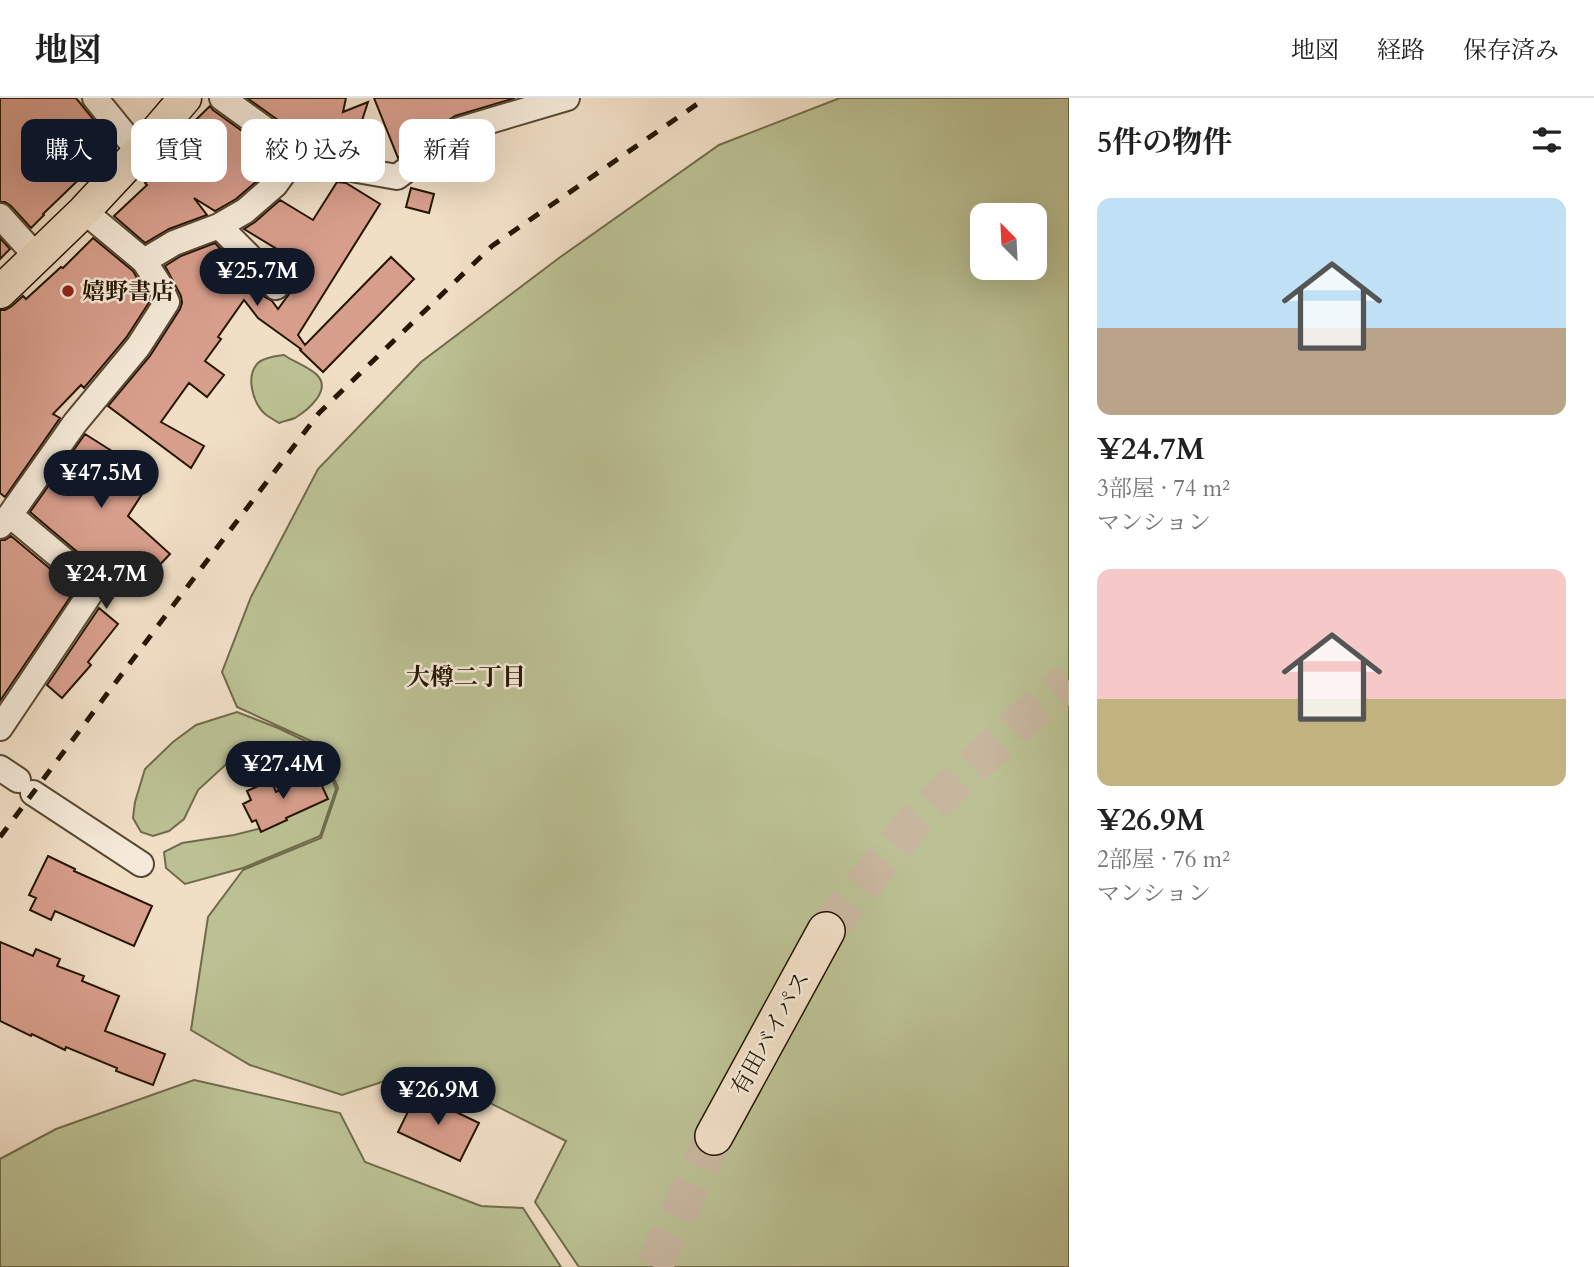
<!DOCTYPE html>
<html lang="ja">
<head>
<meta charset="utf-8">
<style>
	:root { --surface:#fff; --page:#f2f2f2; --text:#222; --muted:#767676; --line:#e0e0e0; --accent:#111827 }
	body { margin:0; font-family:Cardo,"Noto Serif JP",serif; background:var(--page); color:var(--text); height:100vh; display:flex; flex-direction:column; font-size:26px; white-space:nowrap }
	* { box-sizing:border-box; margin:0 }
	p { font-size:23px; color:var(--muted) }
	.icon { flex:none; width:38px; height:38px; fill:none; stroke:currentColor; stroke-width:2; stroke-linecap:round; stroke-linejoin:round }
	.map { position:relative; flex:1; overflow:hidden }
	.panel { display:flex; flex-direction:column; background:var(--surface); width:525px }
	.panel>* { flex:none }
	.banner { position:absolute; left:21px; top:21px; width:665px; height:63px; display:flex; gap:14px }
	.needle { width:46px; rotate:336deg }
	.buttons { position:absolute; left:970px; top:105px; display:grid; gap:14px }
	.buttons a { display:grid; place-items:center; width:77px; height:77px; border-radius:14px; background:var(--surface); box-shadow:0 7px 28px #0002; font-size:35px }
	.price { position:absolute; translate:-50% -60px; padding:0 16px; border-radius:24px; background:var(--accent); color:#fff; font-size:23px; line-height:46px; filter:drop-shadow(0 2px 4px #0008) }
	.price::after { content:''; position:absolute; left:50%; top:42px; width:21px; height:16px; margin-left:-10px; background:inherit; clip-path:polygon(0 0,100% 0,50% 100%) }
	.price.active { background:#222; color:#fff }
	ul { padding:0; list-style:none }
	li { display:grid; align-content:center; gap:14px; height:371px; padding:0 28px }
	li span { display:grid; place-items:center; height:217px; border-radius:14px; color:#555 }
	li>.icon { margin-inline-start:auto }
	span .icon { width:126px; height:126px; fill:#fffc; stroke-width:1 }
	li b { font-size:30px }
	h2 { display:flex; justify-content:space-between; align-items:center; height:84px; padding:0 28px; font-size:30px }
	.pill { padding:0 24px; border-radius:14px; background:var(--surface); box-shadow:0 7px 28px #0002; font-size:24px; line-height:63px }
	.pill.active { background:var(--accent); color:#fff }
	header { display:flex; align-items:center; gap:42px; box-sizing:border-box; height:98px; padding:0 35px; background:var(--surface); border-bottom:2px solid var(--line) }
	header strong { font-size:33px }
	nav { display:flex; gap:38px; margin-inline-start:auto; font-size:24px }
	main { display:flex; flex:1; min-height:0 }
	.map>svg:first-child { display:block }
	.green { fill:#bbc194; stroke:#706c4b; stroke-width:2; fill-rule:evenodd }
	.building { fill:#d89e8c; stroke:#251602; stroke-width:2 }
	.lines { fill:none; stroke-linecap:round; stroke-linejoin:round }
	.highway-tunnel { stroke:#c7b69e; stroke-width:37; stroke-dasharray:37 18; stroke-linecap:butt }
	.minor-casing { stroke:#584833; stroke-width:28 }
	.major-casing { stroke:#251602; stroke-width:35 }
	.highway-casing { stroke:#251602; stroke-width:40 }
	.minor { stroke:#f5ead9; stroke-width:24 }
	.major { stroke:#f0dec5; stroke-width:32 }
	.highway { stroke:#f0dec5; stroke-width:37 }
	.rail { stroke:#251602; stroke-width:5; stroke-dasharray:12 12; stroke-linecap:butt }
	.poi-dot { fill:#8f2418; stroke:#f5ead9; stroke-width:2.5 }
	.labels { text-anchor:middle; stroke-width:5; stroke-linejoin:round; paint-order:stroke }
	.poi-label { font-size:23px; font-weight:bold; fill:#251602; stroke:#f5ead9; text-anchor:start }
	.street-label { font-size:23px; fill:#251602; stroke:#f5ead9 }
	.neighbourhood-label { font-size:24px; font-weight:bold; fill:#251602; stroke:#f5ead9 }
</style>
</head>
<body>
<header>
<strong>地図</strong>
<nav><a>地図</a><a>経路</a><a>保存済み</a></nav>
</header>
<main>
<div class="map">
<svg width="1069" height="1169" viewBox="0 0 1069 1169">
	<rect width="100%" height="100%" fill="#f0dec5"/>
	<filter id="stains"><feTurbulence type="fractalNoise" baseFrequency=".00286" numOctaves="4"/><feColorMatrix values="0 0 0 0 .2 0 0 0 0 .09 0 0 0 0 .02 0 0 0 .5 -.17"/></filter>
	<radialGradient id="worn" r=".72"><stop offset=".6" stop-color="#630" stop-opacity="0"/><stop offset="1" stop-color="#630" stop-opacity=".3"/></radialGradient>
	<path class="green" d="M840 0H1069V1169H579L535 1104 566 1043 422 971 342 997 250 967 191 932 208 819 243 772 321 740 338 690 320 647 237 609 222 574 251 499 318 371 421 264 559 160 719 47ZM982 117H1034V170H982Z
		M284 257C294 264 309 269 317 277 332 292 308 312 295 320 290 322 284 323 279 325 274 322 269 319 265 316 253 305 245 278 258 265 264 259 276 258 284 257Z
		M237 614 278 630 320 650 336 691 320 738 243 770 185 786 166 770 164 754 182 745 234 737 278 726 308 702 294 671 277 672 253 657 233 660 198 692 184 721 169 733 153 738 141 734 133 720 135 704 145 671 173 644 196 627Z
		M194 982 340 1015 365 1064 481 1108 523 1110 561 1169H0V1061L56 1031Z"/>
	<path class="building" d="M0 0H76L116 49 99 65 98 63 43 116 44 117 31 130 11 108 5 104H0Z
		M247 0H346L343 14 368 4 351 56 322 51 306 42Z
		M374 0H515L455 18 446 24 413 36 416 46 398 60Z
		M210 8 213 12 277 58 264 77 236 101 215 113 194 100 207 117 169 131 145 145 114 118 147 87 145 85 177 56 169 48Z
		M337 84 346 85 380 106 298 237 305 247 391 159 414 181 323 274 300 252 301 251 258 220 244 202 218 239 221 241 205 263 224 277 207 299 189 285 161 324 204 348 191 370 108 308 150 258 180 211 182 205 181 198 165 168 181 158 215 145 265 199 272 203 278 211 308 170 244 131 255 124 280 102 313 122Z
		M411 90 434 96 429 115 406 109Z
		M0 140 10 151 0 161Z
		M93 140 133 173 150 203 126 240 84 290 81 287 53 316 60 320 5 399 0 395V212H5L12 208 23 198 26 201 61 169 63 170Z
		M85 336 153 379 128 418 170 456 154 473 149 468 132 487 100 461 94 468 30 414Z
		M11 438 72 489 75 492 0 603V442H5Z
		M99 510 118 526 88 564 91 567 62 600 47 587Z
		M316 675 328 701 286 720 287 722 261 734 256 722 252 724 243 706 251 702 247 693 271 682 276 694Z
		M48 758 75 771 74 773 152 808 134 848 55 813 51 822 30 812 36 800 29 797Z
		M0 844 33 858 36 851 60 861 57 868 84 878 82 883 119 898 105 933 165 956 153 987 116 973 117 970 66 949 65 952 32 936 31 938 0 923Z
		M417 995 479 1025 460 1063 398 1034Z"/>
	<g class="lines">
		<path class="highway-tunnel" d="M826 833 913 725 1013 630 1069 583
			M654 1169 714 1038"/>
		<defs>
			<path id="minor" d="M95 0 139 54
				M298 55 317 65 397 79 459 32 567 0
				M0 118 37 159
				M219 128 248 157 276 189
				M144 163 174 145 219 128 245 113 275 87 298 55 222 0
				M0 428 10 417 75 325 138 249 167 204 159 186 144 163 84 113
				M0 630 92 493 84 479 10 417
				M0 670 18 682
				M33 695 141 766"/>
			<path id="major" d="M0 194 84 113 139 54 185 0"/>
			<path id="highway" d="M714 1038 826 833"/>
		</defs>
		<use href="#minor" class="minor-casing"/>
		<use href="#major" class="major-casing"/>
		<use href="#highway" class="highway-casing"/>
		<use href="#minor" class="minor"/>
		<use href="#major" class="major"/>
		<use href="#highway" class="highway"/>
		<path class="rail" d="M0 739 172 509 319 315 492 148 706 0"/>
	</g>
	<circle class="poi-dot" cx="68" cy="193" r="7"/>
	<g class="labels">
		<g class="poi-label">
			<text x="82" y="201">嬉野書店</text>
		</g>
		<g class="street-label">
			<text transform="translate(770 935) rotate(-61)" y="8">有田バイパス</text>
		</g>
		<g class="neighbourhood-label">
			<text x="466" y="587">大樽二丁目</text>
		</g>
	</g>
	<rect width="100%" height="100%" filter="url(#stains)"/>
	<rect width="100%" height="100%" fill="url(#worn)"/>
</svg>
<div class="buttons">
<a><svg class="needle" viewBox="-14 -14 28 28"><path d="M0-13l5 13h-10z" fill="#e53935"/><path d="M0 13l5-13h-10z" fill="#767676"/></svg></a>
</div>
<b class="price" style="left:257px;top:210px">¥25.7M</b>
<b class="price" style="left:101px;top:412px">¥47.5M</b>
<b class="price active" style="left:106px;top:513px">¥24.7M</b>
<b class="price" style="left:283px;top:703px">¥27.4M</b>
<b class="price" style="left:438px;top:1029px">¥26.9M</b>
<div class="banner">
<a class="pill active">購入</a>
<a class="pill">賃貸</a>
<a class="pill">絞り込み</a>
<a class="pill">新着</a>
</div>
</div>
<section class="panel">
<h2>5件の物件<svg class="icon" aria-label="filters" viewBox="0 0 24 24"><path d="M4 7h16M4 17h16"/><circle cx="9" cy="7" r="2"/><circle cx="15" cy="17" r="2"/></svg></h2>
<ul>
<li><span style="background:linear-gradient(#bfe0f5 60%,#b9a48a 0)"><svg class="icon" aria-label="home" viewBox="0 0 24 24"><path d="M3 11l9-7 9 7M6 9v11h12V9"/></svg></span><div><b>¥24.7M</b><p>3部屋 · 74 m²</p><p>マンション</p></div></li>
<li><span style="background:linear-gradient(#f6c9c9 60%,#c2b280 0)"><svg class="icon" aria-label="home" viewBox="0 0 24 24"><path d="M3 11l9-7 9 7M6 9v11h12V9"/></svg></span><div><b>¥26.9M</b><p>2部屋 · 76 m²</p><p>マンション</p></div></li>
</ul>
</section>
</main>
</body>
</html>
